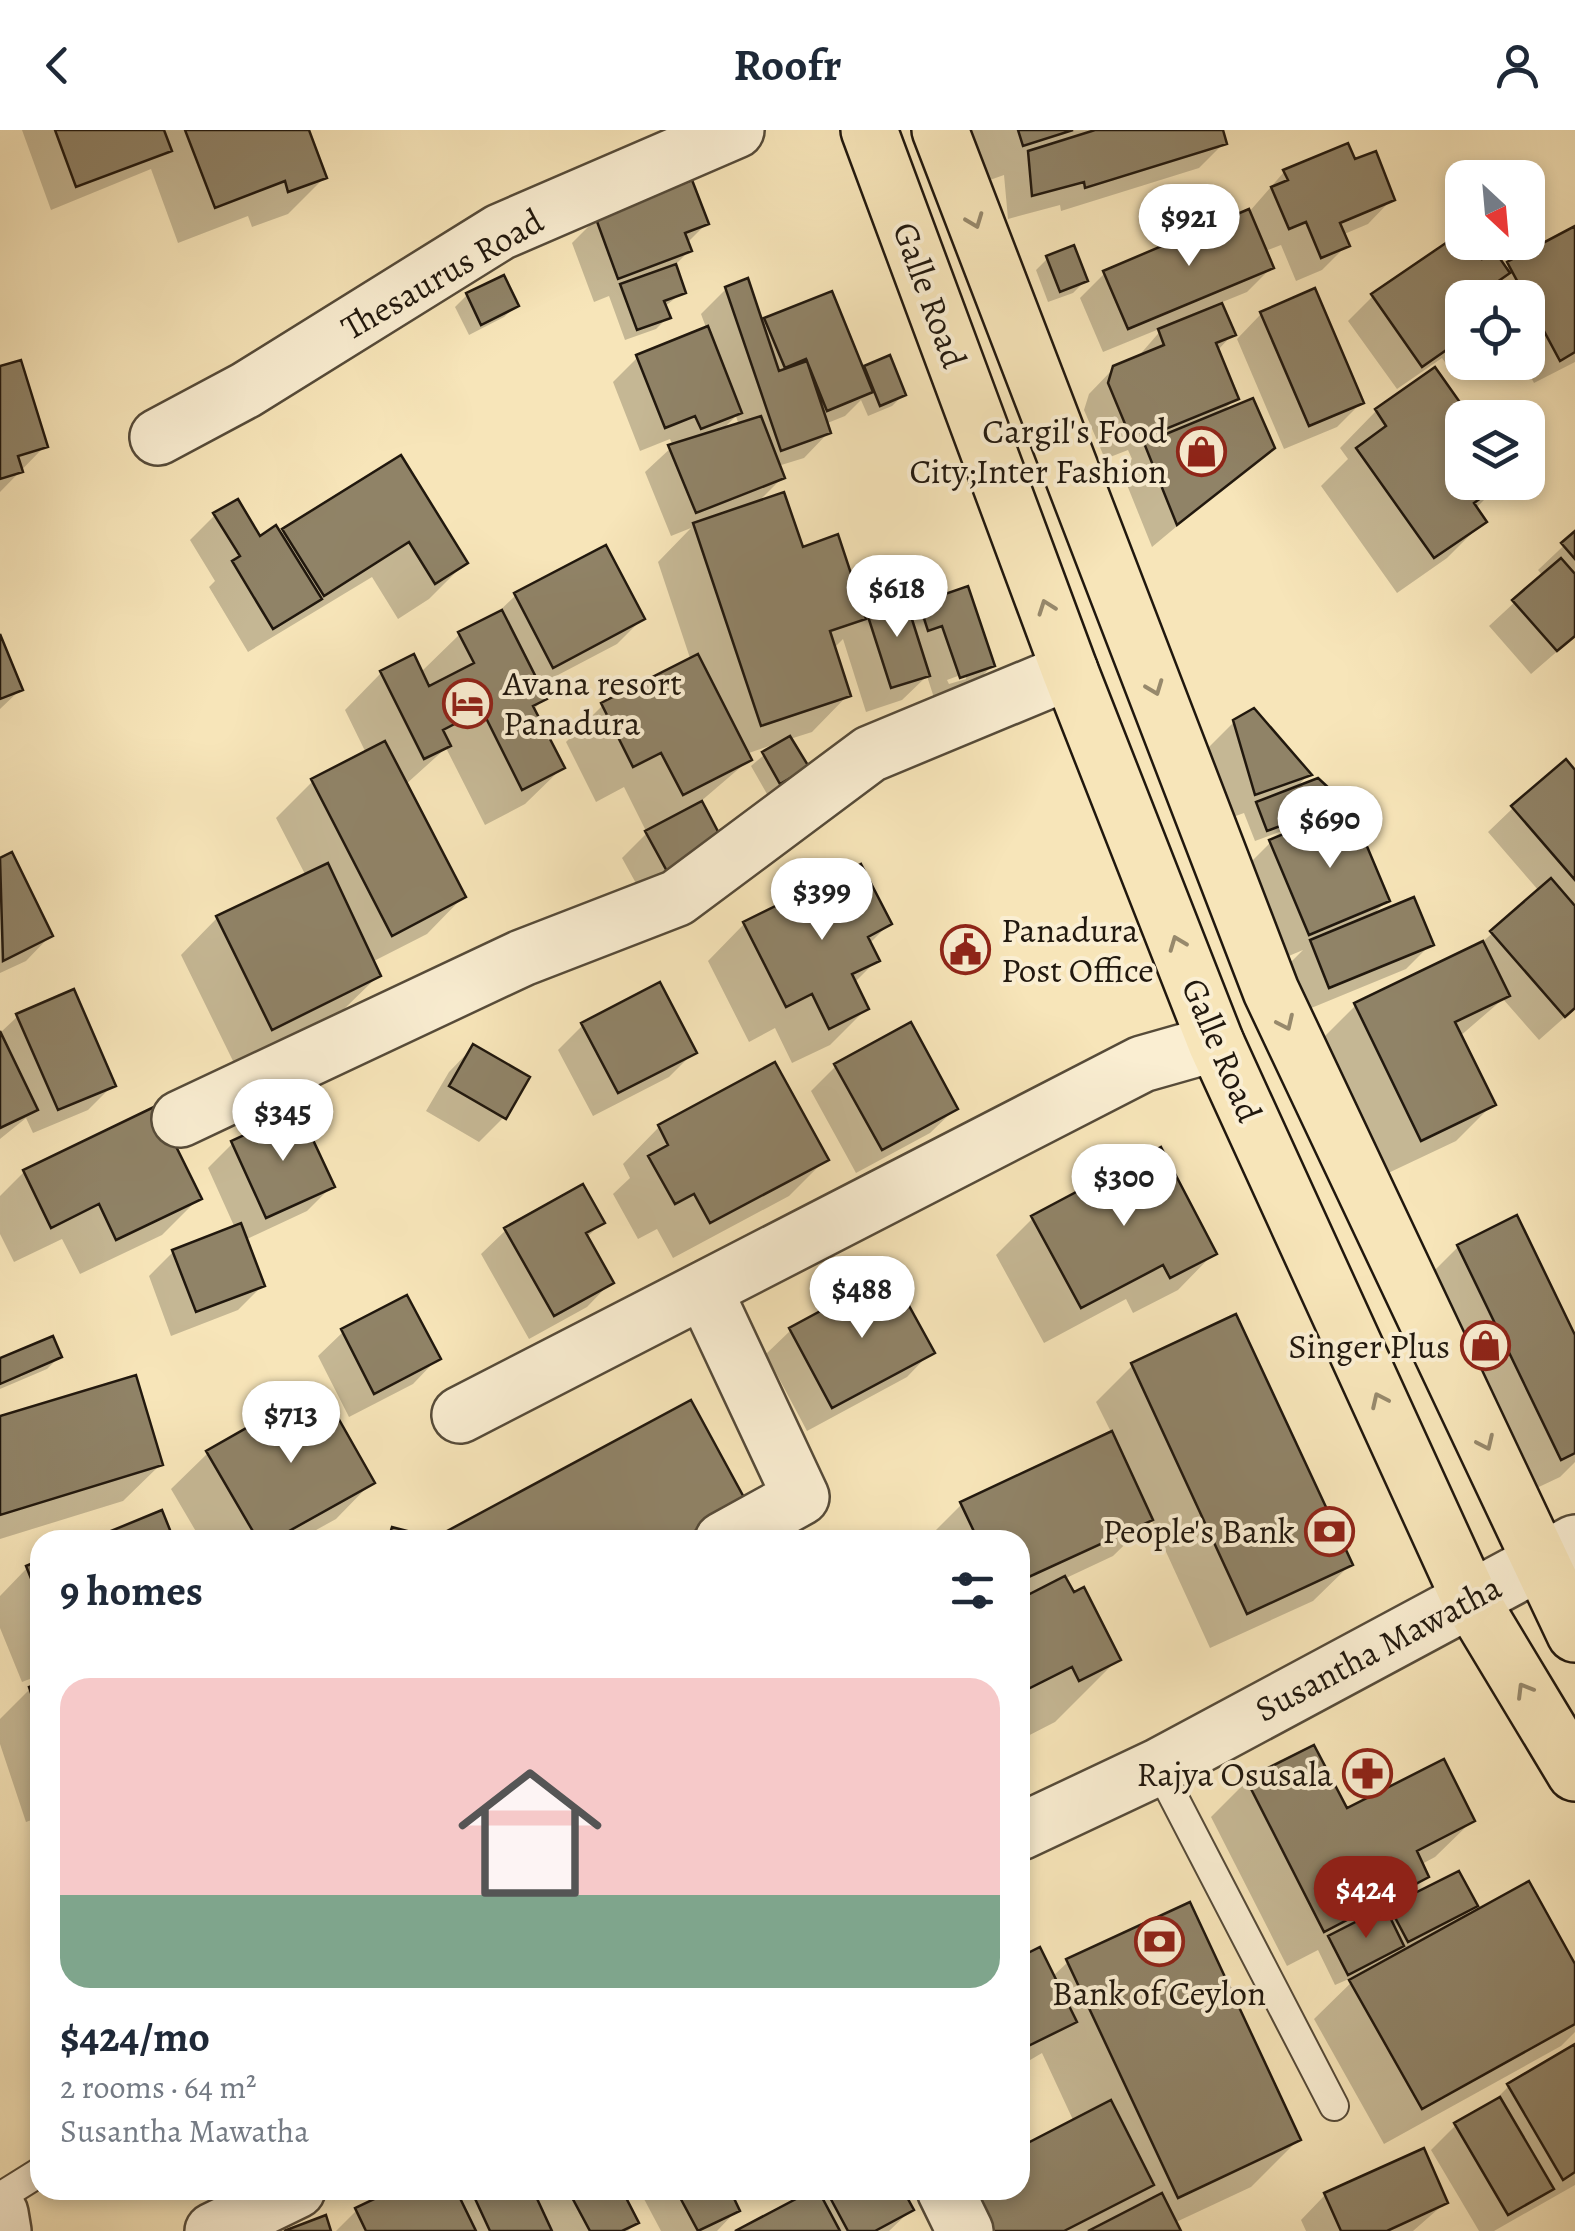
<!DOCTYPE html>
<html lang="en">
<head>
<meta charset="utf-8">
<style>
	:root { --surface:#fff; --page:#f6f6f7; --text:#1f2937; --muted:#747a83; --line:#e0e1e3; --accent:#8f2418 }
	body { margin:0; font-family:Alegreya,serif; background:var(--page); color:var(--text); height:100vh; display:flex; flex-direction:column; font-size:38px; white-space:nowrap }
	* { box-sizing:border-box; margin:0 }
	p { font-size:32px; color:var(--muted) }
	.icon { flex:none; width:55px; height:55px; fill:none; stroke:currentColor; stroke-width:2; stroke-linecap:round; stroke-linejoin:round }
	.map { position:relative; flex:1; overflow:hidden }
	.side { position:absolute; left:30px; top:1400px; width:1000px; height:670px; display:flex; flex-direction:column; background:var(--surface); border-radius:30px; box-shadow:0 5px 15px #0003 }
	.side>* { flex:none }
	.needle { width:65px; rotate:154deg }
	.buttons { position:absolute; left:1445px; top:30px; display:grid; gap:20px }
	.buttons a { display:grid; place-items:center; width:100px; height:100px; border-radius:20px; background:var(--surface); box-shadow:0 5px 15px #0003; font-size:50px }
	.price { position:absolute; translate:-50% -85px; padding:0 22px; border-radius:35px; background:#fff; color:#222; font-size:32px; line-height:65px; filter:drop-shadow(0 2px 5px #0008) }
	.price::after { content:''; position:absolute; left:50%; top:60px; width:30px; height:22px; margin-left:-15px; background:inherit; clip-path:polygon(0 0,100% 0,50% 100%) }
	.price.current { background:var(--accent); color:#fff }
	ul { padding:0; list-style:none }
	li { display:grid; align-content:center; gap:20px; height:530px; padding:0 30px }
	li+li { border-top:2px solid var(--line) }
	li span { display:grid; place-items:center; height:310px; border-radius:30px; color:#555 }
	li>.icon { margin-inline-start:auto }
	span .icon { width:180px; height:180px; fill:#fffc; stroke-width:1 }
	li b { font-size:42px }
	h2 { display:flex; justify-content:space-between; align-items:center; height:120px; padding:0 30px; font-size:42px }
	header { display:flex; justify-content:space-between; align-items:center; height:130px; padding:0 30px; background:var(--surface); font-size:45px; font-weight:600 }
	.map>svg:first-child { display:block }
	.shadow { fill:#0003; fill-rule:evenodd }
	.building { fill:#908367; stroke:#21180e; stroke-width:2.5 }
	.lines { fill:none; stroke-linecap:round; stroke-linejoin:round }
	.service-casing { stroke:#564b39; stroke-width:32 }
	.minor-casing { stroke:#564b39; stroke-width:60 }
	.tertiary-casing { stroke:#564b39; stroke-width:60 }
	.trunk-casing { stroke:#21180e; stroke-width:60 }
	.service { stroke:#faeed2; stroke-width:28 }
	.minor { stroke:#faeed2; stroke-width:55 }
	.tertiary { stroke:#faeed2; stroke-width:55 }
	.trunk { stroke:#f7e5b9; stroke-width:55 }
	.oneway { stroke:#97896c }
	.labels { text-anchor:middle; stroke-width:8; stroke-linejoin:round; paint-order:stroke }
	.street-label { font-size:35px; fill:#21180e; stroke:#faeed2 }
	.poi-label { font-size:35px; fill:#21180e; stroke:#faeed2; text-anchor:end }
</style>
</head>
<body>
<header><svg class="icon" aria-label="back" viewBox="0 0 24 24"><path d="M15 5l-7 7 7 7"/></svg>Roofr<svg class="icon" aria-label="person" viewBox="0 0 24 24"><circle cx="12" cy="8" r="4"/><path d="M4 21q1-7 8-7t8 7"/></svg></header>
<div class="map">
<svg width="1575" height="2101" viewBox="0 0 1575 2101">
	<rect width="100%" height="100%" fill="#f7e5b9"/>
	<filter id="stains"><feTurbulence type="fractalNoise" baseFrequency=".002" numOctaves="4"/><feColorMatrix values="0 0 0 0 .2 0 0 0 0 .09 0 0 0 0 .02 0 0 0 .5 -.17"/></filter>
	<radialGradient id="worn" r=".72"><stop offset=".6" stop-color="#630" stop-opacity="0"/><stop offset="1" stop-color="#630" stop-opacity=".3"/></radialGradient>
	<path class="shadow" d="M22 0H307L325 47 288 84 252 97 248 86 178 113 151 39 51 80Z
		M970 0H1220L1224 13 1199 38 1061 81 1060 75 1008 89 1004 45 987 51Z
		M1354 33 1392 69 1368 94 1342 105 1347 115 1322 140 1296 151 1281 115 1265 121 1272 137 1247 162 1220 173 1233 204 1217 221 1236 268 1221 283 1272 317 1152 417 1121 340 1132 329 1128 320 1105 329 1084 280 1089 264 1114 238 1136 229 1164 197 1103 222 1080 168 1105 143 1249 82 1284 42Z
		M597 88 706 94 686 114 689 121 674 136 683 162 664 177 668 187 656 199 625 210 609 166 594 172 572 113Z
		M1575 99V232L1534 253 1523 232H1528V168H1488L1486 163 1462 168V230L1450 239 1442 228 1397 259 1348 191 1373 166 1462 105V112L1482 132 1504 139Z
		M1048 128 1085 151 1073 163 1048 172 1036 140Z
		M726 159 761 195 765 191 862 241 865 238 904 264 892 276 868 286 861 270 845 286 825 294 828 303 804 328 778 336 783 347 755 375 861 480 865 476 908 487 921 475 992 536 967 561 935 571 927 546 902 570 866 582 843 509 833 519 848 565 812 602 790 609 806 637 767 664 751 636 778 613 746 624 749 630 700 672 721 712 643 766 622 728 647 703 624 657 596 672 566 612 603 575 691 531 658 432 691 398 671 406 645 342 673 316 670 309 640 321 613 252 638 227 707 200 701 184ZM807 225 810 233 785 239ZM736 286 739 296 720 302ZM966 543V549L949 554 947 550Z
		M467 165 516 176 504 187 469 205 455 177Z
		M1261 184 1361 273 1337 297 1284 319 1237 209Z
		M0 239 45 316 0 362Z
		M1376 281 1462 288V352H1502L1475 379 1484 391 1447 428 1397 463 1321 356 1348 329 1340 318Z
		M400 328 465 433 429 469 398 489 372 447 248 522 209 457 215 451 190 410 215 385 259 409 279 405Z
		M1575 405V506L1531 544 1489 496 1543 446 1538 440Z
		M516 465 642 489 617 514 537 556 544 569 533 580 562 638 525 674 485 695 446 618 405 655 463 767 427 804 372 832 378 846 341 882 235 935 181 825 217 788 306 746 276 688 312 652 366 623 345 580 381 543H420L460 504 492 488Z
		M0 510 20 560 0 579Z
		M1234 592 1309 644 1293 661 1340 672 1322 691 1387 771 1368 789 1431 814 1406 839 1304 881 1286 837 1303 820 1284 828 1246 737 1271 712 1321 691 1319 687 1255 711 1244 683 1230 688 1209 617Z
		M1575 644V878L1539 910 1503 869 1459 907 1492 975 1456 1011 1384 1045 1319 912 1356 875 1477 817 1539 761 1488 702 1513 678Z
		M11 726 50 806 26 831 0 843V731Z
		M744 794H889L869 814 877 830 854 853 866 879 830 915 792 933 775 898 749 912 708 831Z
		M18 886 113 955 88 980 33 1003 26 988 0 1009V903Z
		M583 895 694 922 669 947 593 986 558 920Z
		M473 917 504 987 479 1012 426 981 449 942Z
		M774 936 825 1030 789 1066 673 1128 657 1099 638 1109 613 1064 630 1048 623 1034 659 997Z
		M836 936 955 979 930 1003 856 1043 811 961Z
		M155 979 199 1068 162 1105 80 1144 62 1109 14 1132 0 1104V1066L24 1042Z
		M232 1014 332 1056 307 1081 245 1110 263 1155 238 1180 171 1206 149 1146 173 1122 235 1098 208 1038Z
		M1033 1088 1214 1123 1178 1160 1133 1183 1126 1169 1044 1213 996 1125Z
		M602 1093 586 1108 611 1152 587 1177 529 1209 481 1124 506 1100Z
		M1458 1117 1575 1211V1332L1560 1347 1524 1364 1422 1153Z
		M791 1200 931 1222 907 1247 807 1301 766 1224Z
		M343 1202 437 1229 413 1254 349 1287 318 1226Z
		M59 1227 47 1239 0 1259V1231Z
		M1133 1235 1350 1435 1313 1471 1210 1518 1151 1389 1113 1426 1064 1449 1118 1529 1055 1592 1020 1610V1410H926L962 1374 1112 1304 1096 1272Z
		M690 1273 706 1410H435Z
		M0 1289 160 1335 123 1371 0 1409Z
		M208 1323 372 1352 336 1389 298 1410H201L171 1359Z
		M40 1433V1545L22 1552 0 1498V1466L27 1438Z
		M40 1556V1687L26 1692 0 1614V1589L30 1559Z
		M1247 1651 1346 1681 1472 1691 1435 1727 1420 1735 1426 1747 1401 1772 1475 1776 1462 1789 1575 1840V1902L1561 1916 1384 2014 1314 1889 1360 1844 1335 1855 1318 1820 1287 1836 1211 1687Z
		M1020 1829 1052 1847 1068 1832 1298 2010 1251 2057 1174 2093 1178 2101H938L1020 2060V2020L1074 1992 1042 1923 1020 1936Z
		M1575 1917V2055L1494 2101H1479L1431 2020 1456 1995 1489 1976 1509 1956Z
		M399 2060H619L636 2093 628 2101H336L357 2080Z
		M653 2060H727L737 2080 717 2101H661L644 2069Z
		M797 2060H900L911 2080 889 2101H740L795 2072 792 2066Z
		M1325 2065 1445 2073 1413 2101H1306L1301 2090Z"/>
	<path class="building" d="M55 0H164L172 21 76 57Z
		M185 0H309L327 48 288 62 285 51 215 78Z
		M1018 0H1073L1023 16Z
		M1095 0H1223L1227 14 1085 58 1084 52 1032 66 1028 21Z
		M1348 13 1355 29 1376 21 1395 70 1340 93 1350 116 1321 128 1306 92 1289 99 1271 57 1288 50 1283 40Z
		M692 50 709 94 685 103 692 121 618 149 595 86Z
		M1249 79 1274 138 1128 199 1103 141Z
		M1575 96V222L1560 231 1507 132Z
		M1462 102V112H1471L1482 129 1494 120 1510 143 1480 164 1482 168H1462V209L1422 237 1371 164Z
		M1074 115 1088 151 1060 162 1046 126Z
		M676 134 686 163 664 171 671 188 637 200 620 154Z
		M504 145 519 176 481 195 466 163Z
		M748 148 779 241 807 231 831 303 781 321 725 157Z
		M1315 158 1364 273 1309 296 1260 182Z
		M832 161 873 262 827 281 806 229 785 238 764 188Z
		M1222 173 1236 205 1216 213 1239 269 1156 303 1153 297 1130 306 1108 253 1113 236 1164 215 1158 199Z
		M708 196 742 283 701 299 695 286 665 298 636 225Z
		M890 225 906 265 880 276 864 236Z
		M21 230 48 317 18 326 23 342 0 349V236Z
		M1435 237 1471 288H1462V352H1503L1474 373 1487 392 1434 428 1356 318 1386 296 1375 279Z
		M1253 268 1275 318 1177 395 1144 313Z
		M761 286 785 348 696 383 668 315Z
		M401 325 468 433 435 454 409 412 324 466 282 399Z
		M784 362 803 417 838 404 866 489 830 501 851 566 761 596 693 393Z
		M238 369 260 406 276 395 322 469 273 499 232 431 240 426 213 383Z
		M1575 401V429L1561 413Z
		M606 415 645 489 553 538 514 463Z
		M1561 428 1575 444V506L1557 521 1512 470Z
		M968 456 995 536 960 548 942 496 928 501 919 473Z
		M903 461 930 546 891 558 864 474Z
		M502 480 547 569 533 576 565 638 522 660 482 580 443 600 451 616 424 629 380 541 414 524 429 556 474 533 458 502Z
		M0 504 23 560 0 569Z
		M698 524 752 630 683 665 661 623 633 637 601 573Z
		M1254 578 1312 645 1255 665 1233 590Z
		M790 606 809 637 780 654 762 622Z
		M385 611 466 767 392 806 311 649Z
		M1566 629 1575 640V750L1511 676Z
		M1318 648 1344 672 1267 701 1256 672Z
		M702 671 724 713 668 743 645 701Z
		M1350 676 1390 771 1309 805 1269 710Z
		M12 722 53 806 3 831 0 728Z
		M328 733 381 846 272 900 216 786Z
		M861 734 892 794 868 807 880 831 852 844 869 879 829 899 812 864 786 877 743 792Z
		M1551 748 1575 776V878L1565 887 1490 801Z
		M1414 767 1434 815 1329 858 1310 810Z
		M1483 811 1510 866 1455 892 1496 975 1421 1011 1354 873Z
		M660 852 697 923 618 963 581 893Z
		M74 859 116 956 58 980 16 884Z
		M911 892 958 979 882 1020 834 934Z
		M0 901 38 980 0 998Z
		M473 914 530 947 506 989 449 956Z
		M775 932 829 1030 710 1093 694 1064 675 1074 648 1026 668 1015 658 995Z
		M156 976 202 1069 116 1110 99 1074 51 1098 23 1040Z
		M299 980 335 1057 266 1088 231 1011Z
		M1161 1017 1217 1124 1170 1148 1163 1135 1081 1178 1031 1086Z
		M583 1054 605 1093 586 1103 614 1153 554 1186 504 1098Z
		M1517 1085 1575 1205V1323L1561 1330 1457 1115Z
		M241 1093 265 1156 196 1182 172 1120Z
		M891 1143 935 1223 832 1278 789 1198Z
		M407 1165 441 1229 374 1264 341 1199Z
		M1236 1184 1353 1435 1247 1484 1131 1233Z
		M53 1206 62 1227 0 1254V1228Z
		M136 1245 163 1335 0 1385V1286Z
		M320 1256 375 1353 273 1410H258L206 1321Z
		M691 1270 747 1373 678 1410H388L392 1397 434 1408Z
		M1112 1301 1153 1390 1020 1451V1410H978L960 1372Z
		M162 1380 174 1410H89Z
		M40 1430V1471L26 1436Z
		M1065 1446 1074 1462 1084 1457 1121 1530 1079 1551 1072 1537 1020 1563V1469Z
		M40 1553V1590L29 1557Z
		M1314 1615 1347 1678 1444 1629 1475 1691 1417 1721 1429 1747 1324 1802 1246 1649Z
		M1459 1741 1478 1776 1408 1812 1389 1776Z
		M1529 1751 1575 1834V1894L1422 1979 1349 1850Z
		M1190 1772 1301 2010 1178 2068 1066 1829Z
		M1385 1777 1404 1816 1348 1845 1328 1806Z
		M1040 1817 1077 1892 1020 1920V1827Z
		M1575 1914V2042L1563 2050 1507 1954Z
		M1500 1967 1554 2059 1508 2085 1454 1993Z
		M1111 1970 1154 2055 1064 2101H992L971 2060H1020V2017Z
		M1424 2018 1448 2073 1387 2101H1341L1324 2063Z
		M393 2060H456L476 2101H366L355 2078Z
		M471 2060H533L552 2101H490Z
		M568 2060H622L639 2093 622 2101H590Z
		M676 2060H730L740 2081 698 2101Z
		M813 2060H818L840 2101H735Z
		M826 2060H903L914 2080 875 2101H848Z
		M1162 2063 1181 2101H1088Z
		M326 2085 331 2101H284Z"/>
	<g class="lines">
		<defs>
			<path id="service" d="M1158 1637 1334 1976
				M0 2067 40 2042"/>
			<path id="minor" d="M158 307 246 260 500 102 736 0
				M180 989 522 828 677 768 870 624 1070 541
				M704 1160 801 1367 723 1410
				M460 1285 1142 934 1216 913
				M945 2060 965 2101"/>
			<path id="tertiary" d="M1020 1702 1158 1637 1575 1413
				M0 2083 3 2101
				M213 2101 297 2060"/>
			<path id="trunk" d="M869 0 1070 541 1216 913 1469 1467 1575 1643
				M940 0 1271 861 1575 1504"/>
		</defs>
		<use href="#service" class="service-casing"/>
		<use href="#minor" class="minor-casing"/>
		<use href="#tertiary" class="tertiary-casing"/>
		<use href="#trunk" class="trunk-casing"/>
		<use href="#service" class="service"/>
		<use href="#minor" class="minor"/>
		<use href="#tertiary" class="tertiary"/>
		<use href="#trunk" class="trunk"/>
	</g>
	<defs><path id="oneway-chevron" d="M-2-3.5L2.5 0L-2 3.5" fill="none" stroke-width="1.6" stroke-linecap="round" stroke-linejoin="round" transform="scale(2.5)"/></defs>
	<g class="oneway">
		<use href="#oneway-chevron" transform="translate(975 91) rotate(69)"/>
		<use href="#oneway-chevron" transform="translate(1046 477) rotate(-110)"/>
		<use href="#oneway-chevron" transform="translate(1155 558) rotate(69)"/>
		<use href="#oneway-chevron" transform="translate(1177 813) rotate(-111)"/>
		<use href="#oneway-chevron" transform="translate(1286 893) rotate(65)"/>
		<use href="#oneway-chevron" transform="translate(1379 1270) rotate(-115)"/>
		<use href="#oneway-chevron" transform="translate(1486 1313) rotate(65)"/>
		<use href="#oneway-chevron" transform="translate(1524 1560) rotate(-121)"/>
	</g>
	<defs>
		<symbol id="shop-ring" viewBox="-11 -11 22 22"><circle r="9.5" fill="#faeed2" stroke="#8f2418" stroke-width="1.5"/><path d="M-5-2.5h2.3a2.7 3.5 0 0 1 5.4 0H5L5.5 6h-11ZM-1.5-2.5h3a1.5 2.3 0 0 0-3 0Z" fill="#8f2418"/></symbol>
		<symbol id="hotel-ring" viewBox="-11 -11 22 22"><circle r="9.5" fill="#faeed2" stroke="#8f2418" stroke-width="1.5"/><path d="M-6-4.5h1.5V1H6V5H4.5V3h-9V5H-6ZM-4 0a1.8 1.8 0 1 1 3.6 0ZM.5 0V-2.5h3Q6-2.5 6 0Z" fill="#8f2418"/></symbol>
		<symbol id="civic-ring" viewBox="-11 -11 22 22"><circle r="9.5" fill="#faeed2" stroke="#8f2418" stroke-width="1.5"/><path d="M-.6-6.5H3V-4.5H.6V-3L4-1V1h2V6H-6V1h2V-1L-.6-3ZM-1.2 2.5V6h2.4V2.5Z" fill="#8f2418"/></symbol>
		<symbol id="bank-ring" viewBox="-11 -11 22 22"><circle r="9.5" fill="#faeed2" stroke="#8f2418" stroke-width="1.5"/><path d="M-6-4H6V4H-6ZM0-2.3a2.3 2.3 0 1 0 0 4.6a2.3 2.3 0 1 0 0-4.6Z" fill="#8f2418"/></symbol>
		<symbol id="pharmacy-ring" viewBox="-11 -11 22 22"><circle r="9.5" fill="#faeed2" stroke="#8f2418" stroke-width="1.5"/><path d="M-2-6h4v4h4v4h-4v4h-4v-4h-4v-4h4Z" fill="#8f2418"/></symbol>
	</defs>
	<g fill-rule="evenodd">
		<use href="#shop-ring" x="1174" y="294" width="55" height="55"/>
		<use href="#hotel-ring" x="440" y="546" width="55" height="55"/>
		<use href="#civic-ring" x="938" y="792" width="55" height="55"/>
		<use href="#shop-ring" x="1458" y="1188" width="55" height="55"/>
		<use href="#bank-ring" x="1302" y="1374" width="55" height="55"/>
		<use href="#pharmacy-ring" x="1340" y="1616" width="55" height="55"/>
		<use href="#bank-ring" x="1132" y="1784" width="55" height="55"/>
	</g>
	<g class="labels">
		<g class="street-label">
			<text transform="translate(442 144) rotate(-30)" y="12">Thesaurus Road</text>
			<text transform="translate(930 165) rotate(70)" y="12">Galle Road</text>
			<text transform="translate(1222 920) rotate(67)" y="12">Galle Road</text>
			<text transform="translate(1378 1518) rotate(-28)" y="12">Susantha Mawatha</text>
		</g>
		<g class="poi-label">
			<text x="1167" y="313">Cargil's Food<tspan x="1167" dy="40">City;Inter Fashion</tspan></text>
			<text x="503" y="565" text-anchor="start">Avana resort<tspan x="503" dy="40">Panadura</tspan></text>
			<text x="1001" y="812" text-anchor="start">Panadura<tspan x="1001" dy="40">Post Office</tspan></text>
			<text x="1450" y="1228">Singer Plus</text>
			<text x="1295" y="1413">People's Bank</text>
			<text x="1333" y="1656">Rajya Osusala</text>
			<text x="1159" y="1875" text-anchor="middle">Bank of Ceylon</text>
		</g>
	</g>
	<rect width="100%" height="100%" filter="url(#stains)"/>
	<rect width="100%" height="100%" fill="url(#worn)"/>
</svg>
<div class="buttons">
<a><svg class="needle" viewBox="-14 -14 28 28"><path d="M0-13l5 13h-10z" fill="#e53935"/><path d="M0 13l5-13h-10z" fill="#747a83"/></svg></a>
<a><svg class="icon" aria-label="locate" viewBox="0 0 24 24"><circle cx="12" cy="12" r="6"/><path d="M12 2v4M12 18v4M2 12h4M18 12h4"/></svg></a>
<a><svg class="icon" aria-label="layers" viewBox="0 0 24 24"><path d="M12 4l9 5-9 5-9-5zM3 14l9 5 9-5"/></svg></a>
</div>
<b class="price" style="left:1189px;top:139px">$921</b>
<b class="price" style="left:897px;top:510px">$618</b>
<b class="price" style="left:1330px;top:741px">$690</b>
<b class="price" style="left:822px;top:813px">$399</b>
<b class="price" style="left:283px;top:1034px">$345</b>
<b class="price" style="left:1124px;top:1099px">$300</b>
<b class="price" style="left:862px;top:1211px">$488</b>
<b class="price" style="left:291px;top:1336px">$713</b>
<b class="price current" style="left:1366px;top:1811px">$424</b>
<section class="side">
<h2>9 homes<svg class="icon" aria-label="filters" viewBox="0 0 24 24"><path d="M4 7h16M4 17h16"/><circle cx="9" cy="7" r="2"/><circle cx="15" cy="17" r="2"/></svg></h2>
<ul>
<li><span style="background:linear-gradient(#f6c9c9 70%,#7fa58c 0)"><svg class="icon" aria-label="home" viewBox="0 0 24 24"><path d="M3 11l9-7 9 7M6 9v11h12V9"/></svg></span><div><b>$424/mo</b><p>2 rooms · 64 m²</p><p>Susantha Mawatha</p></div></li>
</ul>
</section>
</div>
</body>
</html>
